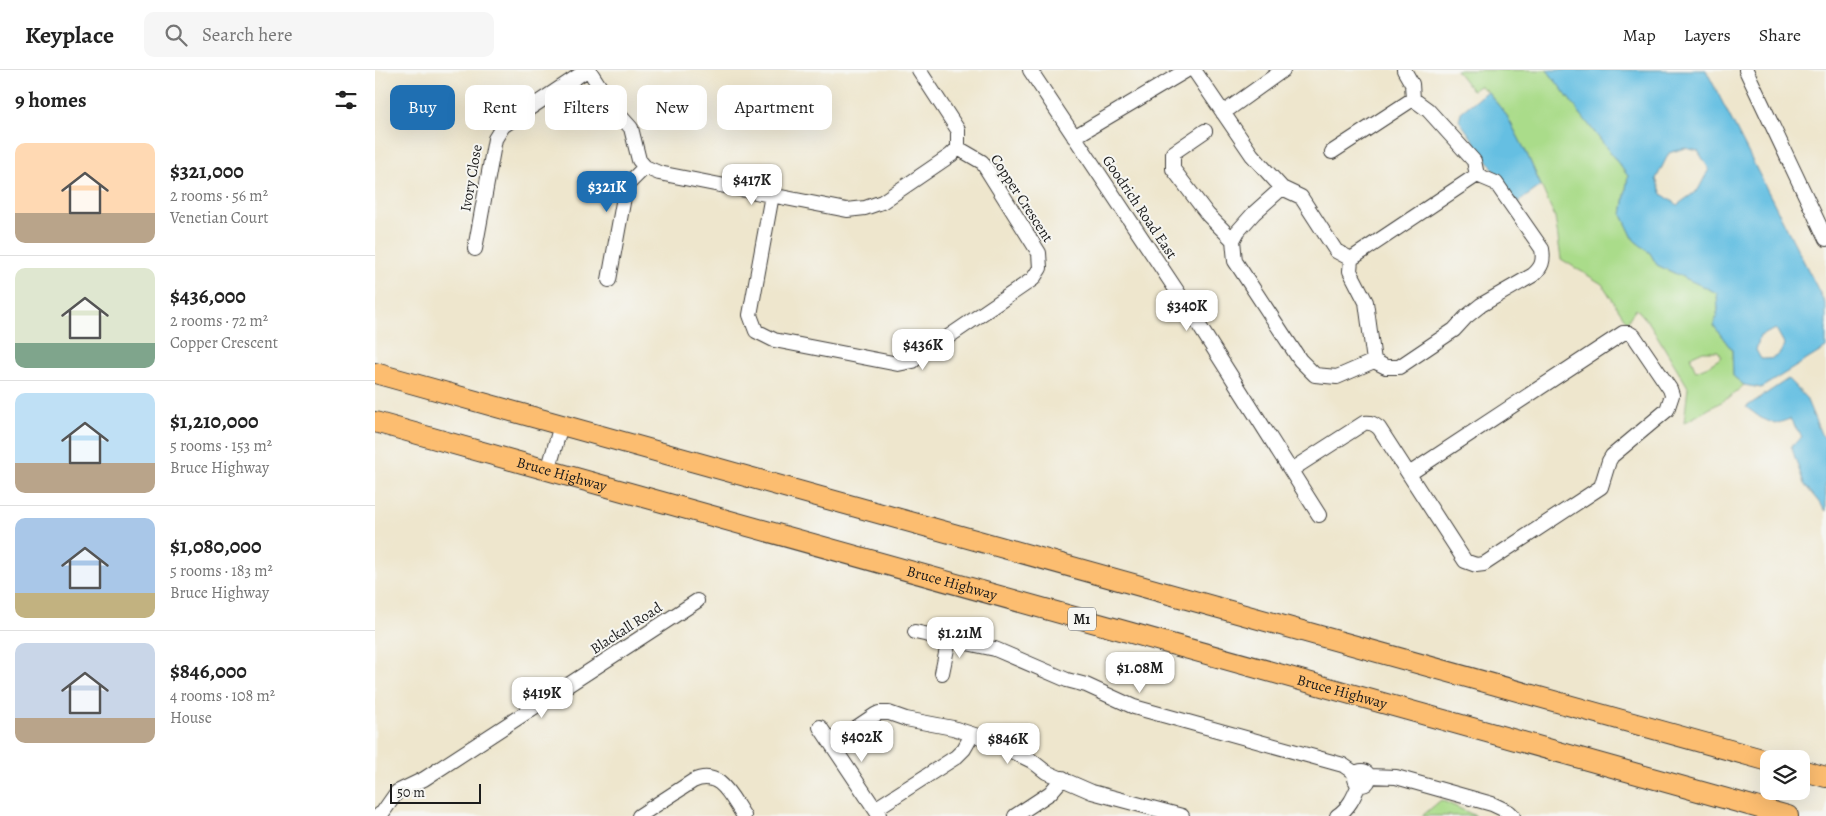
<!DOCTYPE html>
<html lang="en">
<head>
<meta charset="utf-8">
<style>
	:root { --surface:#fff; --page:#f6f6f6; --text:#222; --muted:#767676; --line:#e0e0e0; --accent:#1f6fb2 }
	body { margin:0; font-family:Alegreya,serif; background:var(--page); color:var(--text); height:100vh; display:flex; flex-direction:column; font-size:19px; white-space:nowrap }
	* { box-sizing:border-box; margin:0 }
	p { font-size:16px; color:var(--muted) }
	.icon { flex:none; width:28px; height:28px; fill:none; stroke:currentColor; stroke-width:2; stroke-linecap:round; stroke-linejoin:round }
	.map { position:relative; flex:1; overflow:hidden }
	.details { display:flex; flex-direction:column; background:var(--surface); width:375px }
	.details>* { flex:none }
	.hud { position:absolute; left:15px; top:15px; width:475px; height:45px; display:flex; gap:10px }
	.tools { position:absolute; left:1385px; top:680px; display:grid; gap:10px }
	.tools a { display:grid; place-items:center; width:50px; height:50px; border-radius:10px; background:var(--surface); box-shadow:0 5px 20px #0002; font-size:25px }
	.scale { position:absolute; left:15px; bottom:12px; width:91px; box-sizing:border-box; padding-left:5px; border:2px solid #1c1c1c; border-top:0; font-size:14px; line-height:18px; white-space:nowrap; color:#1c1c1c; -webkit-text-stroke:4px #f6f6f2; paint-order:stroke }
	.price { position:absolute; translate:-50% -42px; padding:0 11px; border-radius:10px; background:#fff; color:#222; font-size:16px; line-height:32px; filter:drop-shadow(0 1px 2px #0008) }
	.price::after { content:''; position:absolute; left:50%; top:30px; width:15px; height:11px; margin-left:-8px; background:inherit; clip-path:polygon(0 0,100% 0,50% 100%) }
	.price.current { background:var(--accent); color:#fff }
	ul { padding:0; list-style:none }
	li { display:flex; align-items:center; gap:15px; height:125px; padding:0 15px }
	li+li { border-top:1px solid var(--line) }
	li span { display:grid; place-items:center; flex:none; width:140px; height:100px; border-radius:10px; color:#555 }
	li>.icon { margin-inline-start:auto }
	span .icon { width:60px; height:60px; fill:#fffc; stroke-width:1 }
	li b { font-size:21px }
	h2 { display:flex; justify-content:space-between; align-items:center; height:60px; padding:0 15px; font-size:21px }
	.tag { padding:0 18px; border-radius:10px; background:var(--surface); box-shadow:0 5px 20px #0002; font-size:18px; line-height:45px }
	.tag.current { background:var(--accent); color:#fff }
	header { display:flex; align-items:center; gap:30px; box-sizing:border-box; height:70px; padding:0 25px; background:var(--surface); border-bottom:1px solid var(--line) }
	header strong { font-size:24px }
	nav { display:flex; gap:28px; margin-inline-start:auto; font-size:18px }
	.search { width:350px; height:45px; background:var(--page); display:flex; align-items:center; gap:12px; box-sizing:border-box; padding:0 18px; border-radius:10px; color:var(--muted); font-size:19px }
	main { display:flex; flex:1; min-height:0 }
	.map>svg:first-child { display:block }
	.green { fill:#aadc8a; stroke:#637c53; fill-rule:evenodd }
	.water { fill:#65bfe2; stroke:#406e7f; fill-rule:evenodd }
	.lines { fill:none; stroke-linecap:round; stroke-linejoin:round }
	.minor-casing { stroke:#3c3a37; stroke-width:16 }
	.highway-casing { stroke:#3c3a37; stroke-width:22 }
	.minor { stroke:#fff; stroke-width:14 }
	.highway { stroke:#fcbd6f; stroke-width:20 }
	.labels { text-anchor:middle; stroke-width:4; stroke-linejoin:round; paint-order:stroke }
	.shield { fill:#f6f6f2; stroke:#5d5d5c; stroke-width:1 }
	.shield-label { font-size:14px; font-weight:bold; fill:#1c1c1c }
	.street-label { font-size:15px; fill:#1c1c1c; stroke:#f6f6f2 }
</style>
</head>
<body>
<header>
<strong>Keyplace</strong>
<div class="search"><svg class="icon" aria-label="search" viewBox="0 0 24 24"><circle cx="10" cy="10" r="6"/><path d="M15 15l6 6"/></svg>Search here</div>
<nav><a>Map</a><a>Layers</a><a>Share</a></nav>
</header>
<main>
<section class="details">
<h2>9 homes<svg class="icon" aria-label="filters" viewBox="0 0 24 24"><path d="M4 7h16M4 17h16"/><circle cx="9" cy="7" r="2"/><circle cx="15" cy="17" r="2"/></svg></h2>
<ul>
<li><span style="background:linear-gradient(#ffd9b3 70%,#b9a48a 0)"><svg class="icon" aria-label="home" viewBox="0 0 24 24"><path d="M3 11l9-7 9 7M6 9v11h12V9"/></svg></span><div><b>$321,000</b><p>2 rooms · 56 m²</p><p>Venetian Court</p></div></li>
<li><span style="background:linear-gradient(#dfe7d0 75%,#7fa58c 0)"><svg class="icon" aria-label="home" viewBox="0 0 24 24"><path d="M3 11l9-7 9 7M6 9v11h12V9"/></svg></span><div><b>$436,000</b><p>2 rooms · 72 m²</p><p>Copper Crescent</p></div></li>
<li><span style="background:linear-gradient(#bfe0f5 70%,#b9a48a 0)"><svg class="icon" aria-label="home" viewBox="0 0 24 24"><path d="M3 11l9-7 9 7M6 9v11h12V9"/></svg></span><div><b>$1,210,000</b><p>5 rooms · 153 m²</p><p>Bruce Highway</p></div></li>
<li><span style="background:linear-gradient(#a9c7e8 75%,#c2b280 0)"><svg class="icon" aria-label="home" viewBox="0 0 24 24"><path d="M3 11l9-7 9 7M6 9v11h12V9"/></svg></span><div><b>$1,080,000</b><p>5 rooms · 183 m²</p><p>Bruce Highway</p></div></li>
<li><span style="background:linear-gradient(#c9d6e8 75%,#b9a48a 0)"><svg class="icon" aria-label="home" viewBox="0 0 24 24"><path d="M3 11l9-7 9 7M6 9v11h12V9"/></svg></span><div><b>$846,000</b><p>4 rooms · 108 m²</p><p>House</p></div></li>
</ul>
</section>
<div class="map">
<svg width="1451" height="746" viewBox="0 0 1451 746">
	<rect width="100%" height="100%" fill="#f6f6f2"/>
	<filter id="ink" filterUnits="userSpaceOnUse"><feTurbulence type="fractalNoise" baseFrequency=".02" numOctaves="2"/><feDisplacementMap in="SourceGraphic" scale="10" xChannelSelector="R" yChannelSelector="G"/><feConvolveMatrix kernelMatrix="1 2 1 2 8 2 1 2 1" color-interpolation-filters="sRGB"/></filter>
	<filter id="wash" filterUnits="userSpaceOnUse"><feTurbulence type="fractalNoise" baseFrequency=".0096" numOctaves="4" result="noise"/><feDisplacementMap in="SourceGraphic" scale="20" xChannelSelector="R" yChannelSelector="G"/><feGaussianBlur stdDeviation="1.12" result="paint"/><feColorMatrix in="noise" values="0 0 0 0 0 0 0 0 0 0 0 0 0 0 0 0 0 1.4 0 .05"/><feComposite in="paint" operator="in"/></filter>
	<g filter="url(#wash)">
		<rect width="100%" height="100%" fill="#eee6cd"/>
		<path class="green" d="M1081 0H1172L1253 106 1247 145 1259 170 1275 183 1282 195 1342 223 1343 240 1339 256 1357 280 1358 306 1369 315 1355 327 1309 353 1313 317 1275 254 1261 238 1252 252 1227 214 1186 189 1180 147 1152 84 1132 46 1112 21 1104 16 1097 21ZM1328 281H1343L1347 287 1333 296 1321 301 1315 287Z
			M1066 730 1101 746H1047Z"/>
		<path class="water" d="M1172 0H1331L1451 235V278L1386 318 1369 315 1358 306 1357 280 1339 256 1343 240 1342 223 1282 195 1275 183 1259 170 1247 145 1253 106ZM1310 78 1323 81 1334 99 1323 120 1302 135 1287 124 1281 109 1294 83ZM1401 259 1410 275C1402 288 1401 289 1386 289L1381 280 1385 266Z
			M1112 21 1132 46 1152 84 1166 116 1142 133 1084 50 1086 42Z
			M1413 309 1431 328 1446 364 1451 369V441L1429 414 1416 376 1427 367 1415 349 1400 354 1386 348 1371 337Z"/>
	</g>
	<g filter="url(#ink)">
		<g class="lines">
			<defs>
				<path id="minor" d="M214 0 239 39 256 58 264 90 270 97 284 103 472 140 490 138 507 132 576 85 583 78
					M544 0 583 60V78
					M655 0 806 227 944 445
					M819 0 877 85 907 118 926 127 961 181 976 189 975 201 991 232 999 291 962 307 940 305 925 290 860 191 858 170 863 161 879 143 907 118
					M1371 0 1451 169
					M848 43 908 0
					M830 61 798 83V99L833 145 858 170
					M699 67 812 0
					M957 82 1038 29 1037 14 1029 0
					M397 125 375 245 381 261 399 270 523 294 538 291 550 279 567 271 658 209 665 198 664 183 607 92 583 78
					M100 179 120 69 128 56 212 0
					M976 189 1102 105
					M234 210 251 116 270 97
					M999 291 1011 297H1024L1079 260 1091 247 1106 235 1158 205C1167 197 1169 191 1167 179L1121 113 1102 105 1099 91 1053 40 1038 29
					M916 400 989 353C996 352 999 354 1004 358L1090 491 1101 495 1109 494 1226 417 1234 391 1237 386 1292 340 1297 325 1295 319 1259 266 1254 263H1248L1034 404
					M173 401 186 355
					M540 562 620 579 692 610 711 615 759 637 968 695 981 704
					M567 603 574 569
					M445 657 504 745
					M457 674 500 645 504 643H514L531 649 578 658 612 669 657 691 671 702 717 722 807 746
					M980 708a7 7 0 1 1 14 0a7 7 0 1 1-14 0Z
					M994 706 1021 707 1117 734 1134 742 1138 746
					M500 739 581 687 589 679 597 665
					M3 746 8 742 22 722 49 709 322 531
					M264 746 318 711C345 698 356 727 369 746
					M640 746 675 723 688 708
					M962 746C974 738 979 727 984 714"/>
				<g id="highway">
					<path d="M0 303 1394 691"/>
					<path id="s1" d="M0 352 1413 746"/>
					<path d="M1426 700 1451 707"/>
				</g>
			</defs>
			<use href="#minor" class="minor-casing"/>
			<use href="#highway" class="highway-casing"/>
			<use href="#minor" class="minor"/>
			<use href="#highway" class="highway"/>
		</g>
	</g>
	<g class="labels">
		<rect class="shield" x="693" y="537.5" width="28" height="23" rx="4"/>
		<g class="shield-label">
			<text x="707" y="554">M1</text>
		</g>
		<g class="street-label">
			<text transform="translate(96 108) rotate(-80)" y="5">Ivory Close</text>
			<text transform="translate(647 128) rotate(57)" y="5">Copper Crescent</text>
			<text transform="translate(765 137) rotate(56)" y="5">Goodrich Road East</text>
			<text dy="5" stroke="none"><textPath href="#s1" startOffset="194">Bruce Highway</textPath></text>
			<text dy="5" stroke="none"><textPath href="#s1" startOffset="599">Bruce Highway</textPath></text>
			<text transform="translate(251 558) rotate(-33)" y="5">Blackall Road</text>
			<text dy="5" stroke="none"><textPath href="#s1" startOffset="1004">Bruce Highway</textPath></text>
		</g>
	</g>
</svg>
<div class="tools">
<a><svg class="icon" aria-label="layers" viewBox="0 0 24 24"><path d="M12 4l9 5-9 5-9-5zM3 14l9 5 9-5"/></svg></a>
</div>
<div class="scale">50 m</div>
<b class="price" style="left:377px;top:136px">$417K</b>
<b class="price current" style="left:232px;top:143px">$321K</b>
<b class="price" style="left:812px;top:262px">$340K</b>
<b class="price" style="left:548px;top:301px">$436K</b>
<b class="price" style="left:585px;top:589px">$1.21M</b>
<b class="price" style="left:765px;top:624px">$1.08M</b>
<b class="price" style="left:167px;top:649px">$419K</b>
<b class="price" style="left:487px;top:693px">$402K</b>
<b class="price" style="left:633px;top:695px">$846K</b>
<div class="hud">
<a class="tag current">Buy</a>
<a class="tag">Rent</a>
<a class="tag">Filters</a>
<a class="tag">New</a>
<a class="tag">Apartment</a>
</div>
</div>
</main>
</body>
</html>
